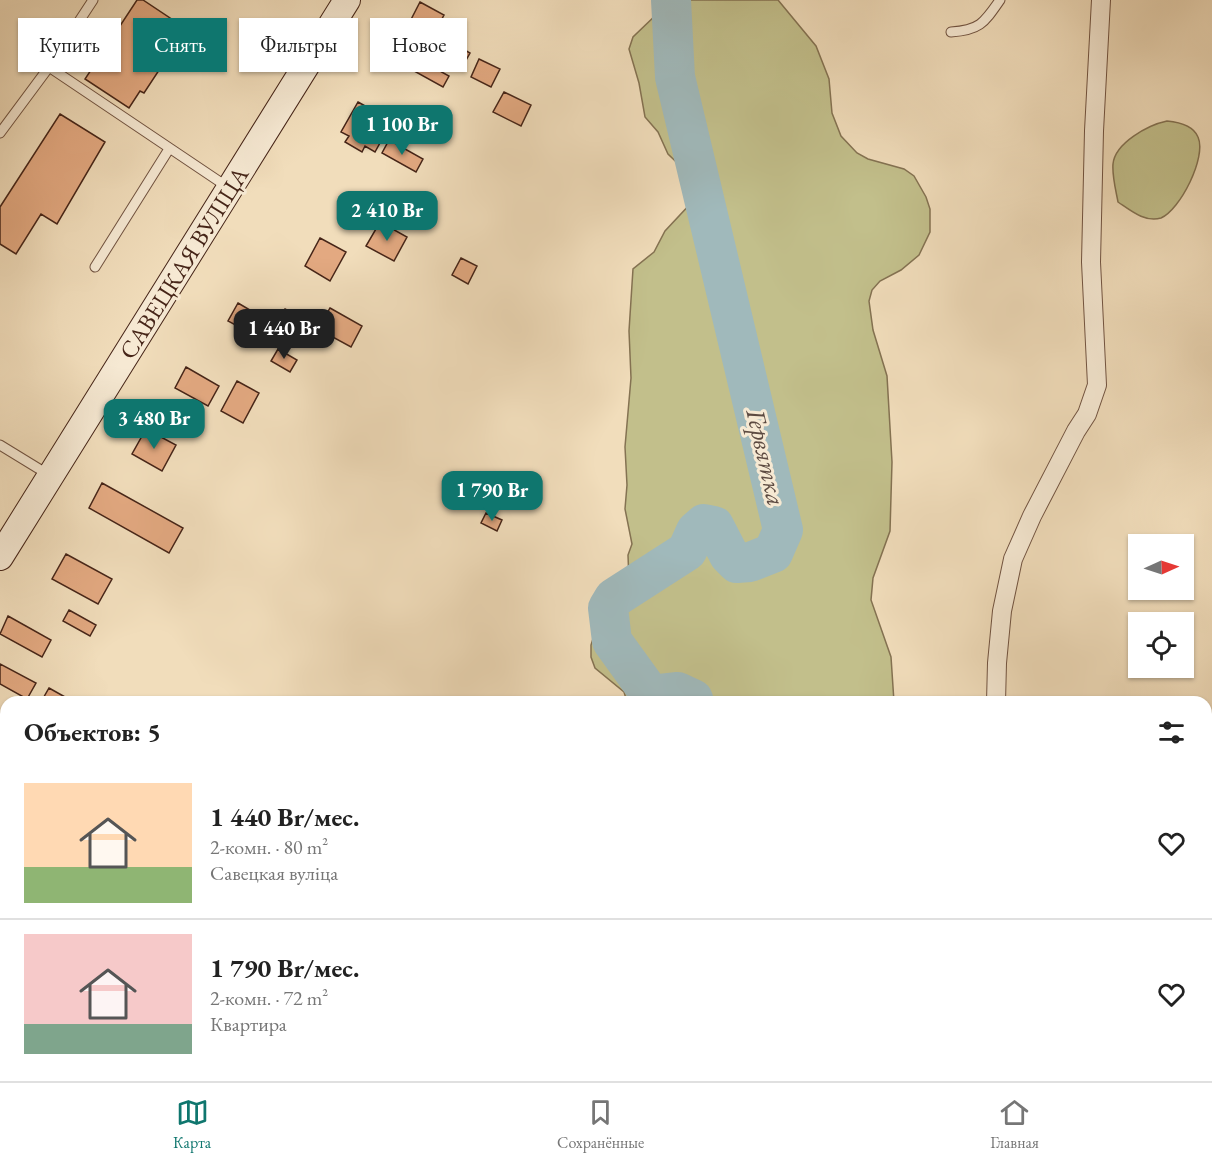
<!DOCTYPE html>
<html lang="ru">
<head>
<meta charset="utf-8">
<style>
	:root { --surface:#fff; --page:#f6f6f6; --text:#222; --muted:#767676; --line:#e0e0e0; --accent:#0f766e }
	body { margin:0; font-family:"EB Garamond",serif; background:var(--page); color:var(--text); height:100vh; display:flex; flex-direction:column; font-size:22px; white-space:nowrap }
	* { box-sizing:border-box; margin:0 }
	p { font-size:20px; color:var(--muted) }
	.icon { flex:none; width:33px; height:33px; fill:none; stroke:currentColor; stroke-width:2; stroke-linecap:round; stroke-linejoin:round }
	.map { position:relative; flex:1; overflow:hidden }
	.drawer { position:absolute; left:0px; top:696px; width:1212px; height:386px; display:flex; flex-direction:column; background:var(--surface); border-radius:18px 18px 0 0; box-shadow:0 2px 4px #0004 }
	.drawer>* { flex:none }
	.hud { position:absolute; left:18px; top:18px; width:600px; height:54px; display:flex; gap:12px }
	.needle { width:39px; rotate:87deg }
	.fabs { position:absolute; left:1128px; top:534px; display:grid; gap:12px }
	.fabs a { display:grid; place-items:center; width:66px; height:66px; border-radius:0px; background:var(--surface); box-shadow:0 2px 4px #0004; font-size:30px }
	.price { position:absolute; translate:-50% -51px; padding:0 14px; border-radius:12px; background:var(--accent); color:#fff; font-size:20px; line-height:39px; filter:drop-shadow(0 2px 3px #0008) }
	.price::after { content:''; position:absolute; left:50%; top:36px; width:18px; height:14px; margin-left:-9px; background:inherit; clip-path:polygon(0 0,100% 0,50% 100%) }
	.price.current { background:#222; color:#fff }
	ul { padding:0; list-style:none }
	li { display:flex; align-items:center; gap:18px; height:150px; padding:0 24px }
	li+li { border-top:2px solid var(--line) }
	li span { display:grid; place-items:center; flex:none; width:168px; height:120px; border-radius:0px; color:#555 }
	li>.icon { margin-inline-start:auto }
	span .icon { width:72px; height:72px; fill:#fffc; stroke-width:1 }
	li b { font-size:26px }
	h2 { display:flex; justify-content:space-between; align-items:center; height:72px; padding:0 24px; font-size:26px }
	.chip { padding:0 21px; border-radius:0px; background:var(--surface); box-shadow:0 2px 4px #0004; font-size:21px; line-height:54px }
	.chip.current { background:var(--accent); color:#fff }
	.tab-bar { display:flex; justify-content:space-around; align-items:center; height:84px; border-top:2px solid var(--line); background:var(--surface); font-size:16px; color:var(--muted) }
	.tab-bar a { display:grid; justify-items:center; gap:3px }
	.tab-bar .current { color:var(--accent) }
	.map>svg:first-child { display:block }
	.green { fill:#c2bf8b; stroke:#847252; stroke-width:1.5 }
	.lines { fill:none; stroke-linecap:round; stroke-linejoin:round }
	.river { stroke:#a0b9bb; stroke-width:40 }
	.building { fill:#e3a981; stroke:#462518; stroke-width:1.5 }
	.lane-casing { stroke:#715341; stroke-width:11 }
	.street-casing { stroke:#715341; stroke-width:20 }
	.secondary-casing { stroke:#462518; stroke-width:28 }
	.lane { stroke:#f6e9d3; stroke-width:9 }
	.street { stroke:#f6e9d3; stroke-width:18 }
	.secondary { stroke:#f6e9d3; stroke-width:26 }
	.labels { text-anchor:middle; stroke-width:6; stroke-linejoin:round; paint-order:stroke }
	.street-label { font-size:24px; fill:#462518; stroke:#f6e9d3 }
	.water-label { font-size:26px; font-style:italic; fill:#5c4a41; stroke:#f6e9d3 }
</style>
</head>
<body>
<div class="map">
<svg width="1212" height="1081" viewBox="0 0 1212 1081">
	<rect width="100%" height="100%" fill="#f1ddbb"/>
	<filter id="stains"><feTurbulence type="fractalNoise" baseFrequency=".00333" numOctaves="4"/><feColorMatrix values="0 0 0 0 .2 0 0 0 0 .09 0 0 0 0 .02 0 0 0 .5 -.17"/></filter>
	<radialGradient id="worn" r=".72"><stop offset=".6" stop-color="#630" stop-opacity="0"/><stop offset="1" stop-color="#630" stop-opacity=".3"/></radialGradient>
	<path class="green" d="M667 0H778L816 46 829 79 832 113 841 136 857 153 868 159 904 169 914 176 926 197 930 209V232L919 255 901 270 880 281 872 290 869 301 873 330 887 376 892 462 890 531 873 578 871 600 891 657 894 702H627L624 692 595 668 591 657V645L595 632 609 611 627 593 629 581 628 555 632 544 625 509 627 485 625 447 631 378 629 331 633 269 654 252 665 231 692 202 696 191 694 179 668 154 658 132 645 117 639 83 629 49 633 37 660 11Z
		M1167 121C1178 122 1193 125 1198 137 1207 157 1180 210 1161 218 1145 223 1130 210 1118 202 1116 191 1112 176 1113 164 1115 143 1148 125 1167 121Z
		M437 1076H634L636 1081H436Z"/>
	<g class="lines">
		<path class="river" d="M671 0 675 77 783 530 773 553 750 562 737 563 729 555 714 526 704 524 696 531 687 551 614 598 608 608 612 641 651 695 678 692 693 699 694 702
			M814 1081 818 1076"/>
	</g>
	<path class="building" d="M137 0H143L182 26 169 46 173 49 144 93 140 91 129 108 85 79Z
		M420 2 444 15 424 52 401 39Z
		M451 42 470 53 460 71 441 60Z
		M402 50 449 76 443 87 396 61Z
		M479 59 500 69 491 87 471 77Z
		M504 92 531 105 521 126 493 112Z
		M358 102 392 121 375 152 365 146 362 152 345 142 349 136 341 132Z
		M60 114 105 142 57 224 41 214 16 254 0 244V207Z
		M389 140 423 159 416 172 382 153Z
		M380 222 407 237 394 261 366 246Z
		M320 238 346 252 330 281 305 266Z
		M461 258 477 266 468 284 452 275Z
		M238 303 265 319 256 336 228 321Z
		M330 308 362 326 351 347 318 329Z
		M285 309 298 316 284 342 271 335Z
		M278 349 297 360 290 372 271 361Z
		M186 367 219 386 208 406 175 388Z
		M237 381 259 393 243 423 221 411Z
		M146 429 176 445 162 471 132 454Z
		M102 483 183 528 169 553 89 508Z
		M486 513 502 520 497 531 481 523Z
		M66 554 112 579 98 604 52 579Z
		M69 610 96 625 90 636 63 621Z
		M8 616 51 640 42 657 0 634Z
		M0 664 36 683 27 699 0 684Z
		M49 688 74 702H41Z
		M1206 857 1212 860V885L1206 882Z"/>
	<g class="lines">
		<defs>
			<path id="lane" d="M93 0 49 67 229 188
				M951 32C980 30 984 23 1000 0
				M0 133 49 67
				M95 267 169 149
				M0 445 49 475"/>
			<path id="street" d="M996 702 997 663 1002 611 1013 559 1032 516 1076 431 1087 414 1097 385 1091 262 1094 131 1101 0
				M1206 962 1212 966"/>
			<path id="secondary" d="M0 557 347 0"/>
		</defs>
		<use href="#lane" class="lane-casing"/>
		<use href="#street" class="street-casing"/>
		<use href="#secondary" class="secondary-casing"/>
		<use href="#lane" class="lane"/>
		<use href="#street" class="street"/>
		<use href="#secondary" class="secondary"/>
	</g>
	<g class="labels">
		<g class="street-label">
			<text transform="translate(184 263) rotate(-58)" y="8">САВЕЦКАЯ ВУЛІЦА</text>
		</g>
		<g class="water-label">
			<text transform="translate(766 457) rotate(77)" y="9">Гервятка</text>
		</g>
	</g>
	<rect width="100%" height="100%" filter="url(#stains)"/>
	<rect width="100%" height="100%" fill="url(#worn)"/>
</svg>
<div class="fabs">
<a><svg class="needle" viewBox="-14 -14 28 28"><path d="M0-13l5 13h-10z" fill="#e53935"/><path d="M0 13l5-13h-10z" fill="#767676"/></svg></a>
<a><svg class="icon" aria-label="locate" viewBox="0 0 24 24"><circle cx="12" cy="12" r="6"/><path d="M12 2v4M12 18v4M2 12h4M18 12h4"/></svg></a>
</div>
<b class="price" style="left:402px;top:156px">1 100 Br</b>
<b class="price" style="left:387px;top:242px">2 410 Br</b>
<b class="price current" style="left:284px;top:360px">1 440 Br</b>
<b class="price" style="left:154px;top:450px">3 480 Br</b>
<b class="price" style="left:492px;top:522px">1 790 Br</b>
<div class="hud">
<a class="chip">Купить</a>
<a class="chip current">Снять</a>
<a class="chip">Фильтры</a>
<a class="chip">Новое</a>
</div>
<section class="drawer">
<h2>Объектов: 5<svg class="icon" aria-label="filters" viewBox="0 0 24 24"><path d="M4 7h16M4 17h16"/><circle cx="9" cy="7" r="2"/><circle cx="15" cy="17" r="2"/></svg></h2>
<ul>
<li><span style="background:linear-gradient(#ffd9b3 70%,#8fb573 0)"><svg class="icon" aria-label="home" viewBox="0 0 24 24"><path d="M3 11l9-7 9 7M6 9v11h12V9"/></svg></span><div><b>1 440 Br/мес.</b><p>2-комн. · 80 m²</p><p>Савецкая вуліца</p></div><svg class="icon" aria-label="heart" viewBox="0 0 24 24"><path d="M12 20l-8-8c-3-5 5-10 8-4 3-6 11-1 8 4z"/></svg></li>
<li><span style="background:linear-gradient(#f6c9c9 75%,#7fa58c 0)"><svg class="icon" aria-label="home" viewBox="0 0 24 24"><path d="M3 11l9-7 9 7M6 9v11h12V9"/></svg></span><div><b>1 790 Br/мес.</b><p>2-комн. · 72 m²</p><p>Квартира</p></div><svg class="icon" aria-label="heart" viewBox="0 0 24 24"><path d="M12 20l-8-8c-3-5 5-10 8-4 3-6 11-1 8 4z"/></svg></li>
</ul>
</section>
</div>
<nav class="tab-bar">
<a class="current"><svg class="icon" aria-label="map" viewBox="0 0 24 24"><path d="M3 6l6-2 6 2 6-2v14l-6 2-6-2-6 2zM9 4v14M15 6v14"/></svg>Карта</a>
<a><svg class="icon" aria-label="saved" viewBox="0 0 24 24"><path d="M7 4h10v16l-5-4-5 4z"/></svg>Сохранённые</a>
<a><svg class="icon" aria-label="home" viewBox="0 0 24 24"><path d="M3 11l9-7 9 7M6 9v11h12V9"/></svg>Главная</a>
</nav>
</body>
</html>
